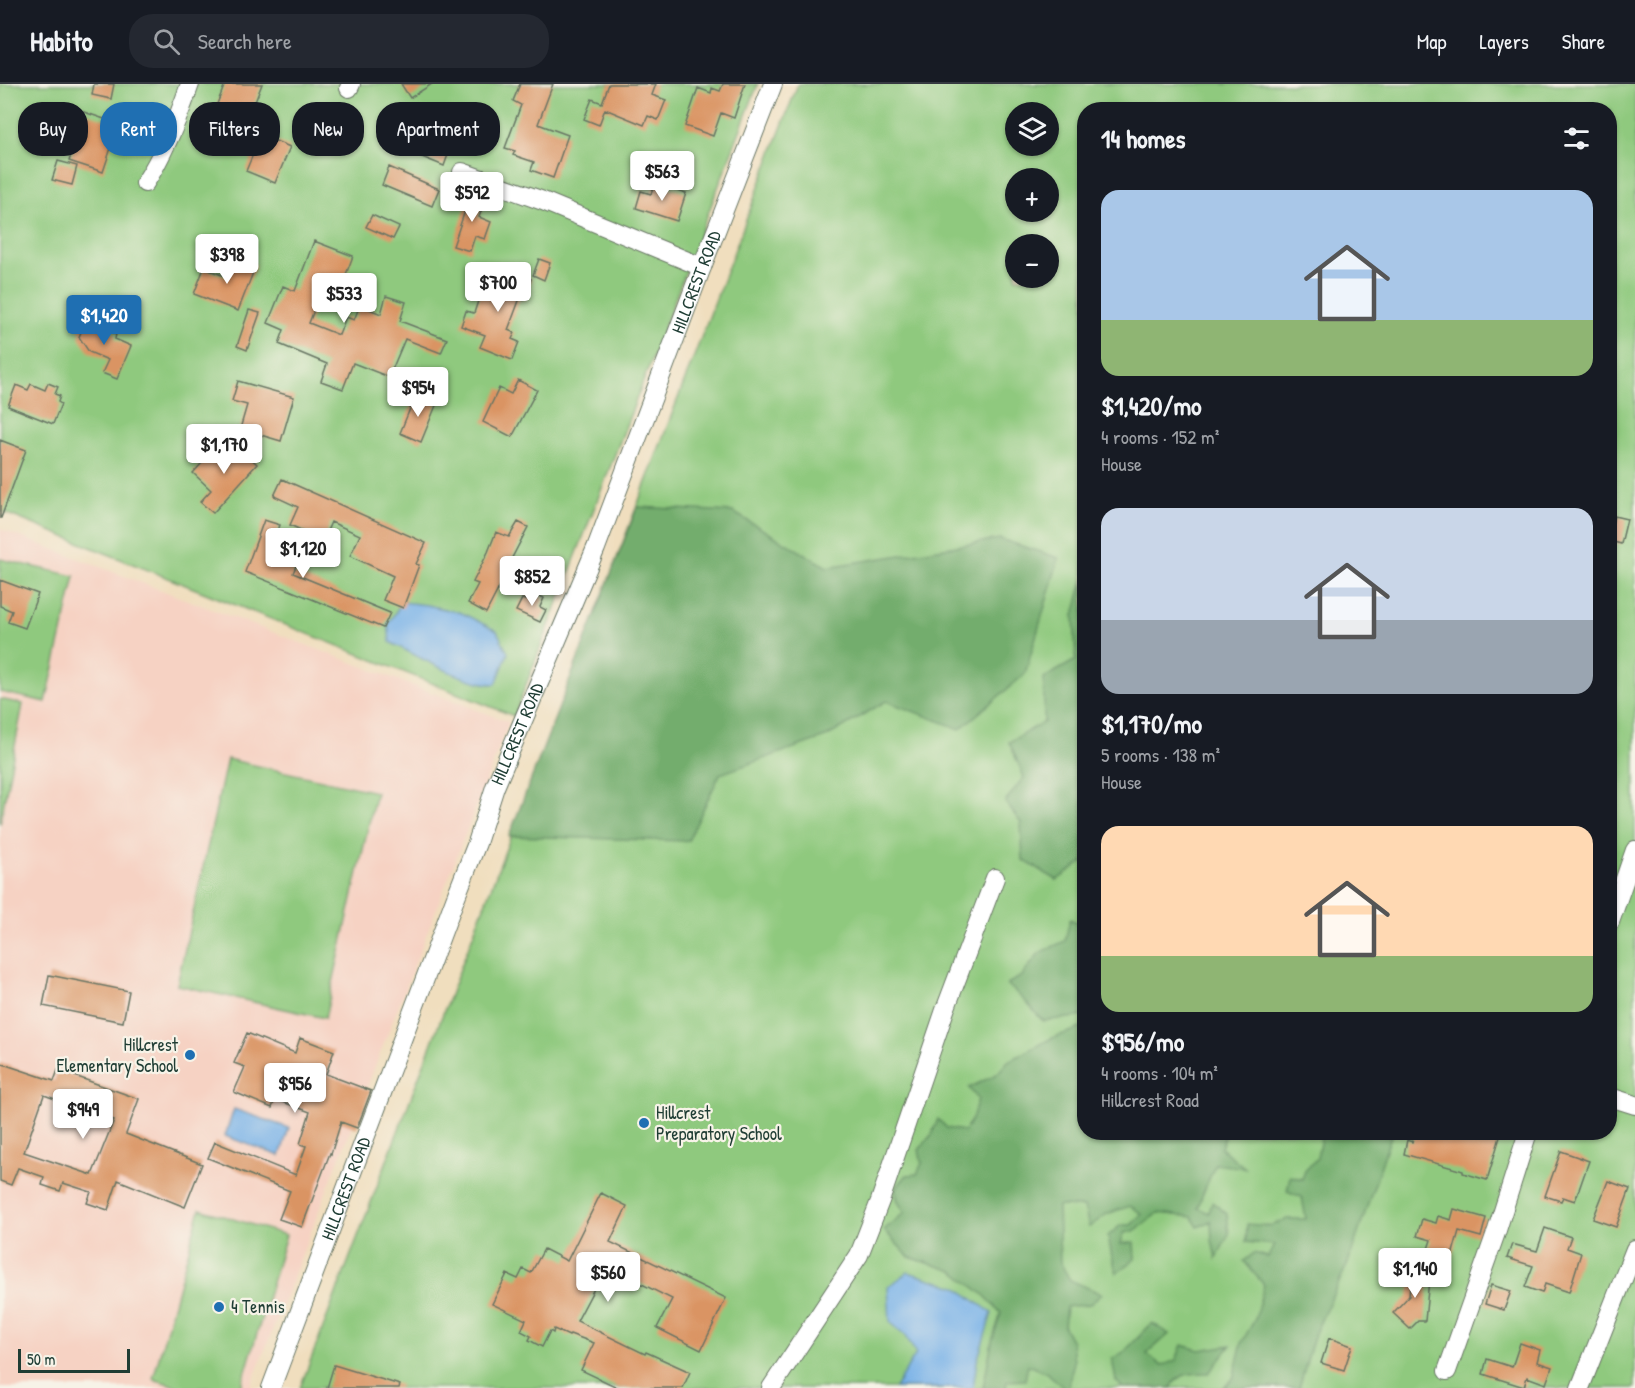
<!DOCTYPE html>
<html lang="en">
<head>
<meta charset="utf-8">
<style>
	:root { --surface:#171b24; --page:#242831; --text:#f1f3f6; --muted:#9ea1a6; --line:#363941; --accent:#1f6fb2 }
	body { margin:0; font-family:"Patrick Hand",sans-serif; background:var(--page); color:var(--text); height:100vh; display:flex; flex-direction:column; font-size:22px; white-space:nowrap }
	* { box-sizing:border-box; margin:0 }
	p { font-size:20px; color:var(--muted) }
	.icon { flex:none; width:33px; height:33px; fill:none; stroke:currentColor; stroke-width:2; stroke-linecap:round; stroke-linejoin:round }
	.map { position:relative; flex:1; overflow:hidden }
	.details { position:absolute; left:1077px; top:18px; width:540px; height:1038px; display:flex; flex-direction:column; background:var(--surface); border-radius:24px; box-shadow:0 2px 4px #0004 }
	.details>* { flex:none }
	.hud { position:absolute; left:18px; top:18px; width:570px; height:54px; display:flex; gap:12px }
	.fabs { position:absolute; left:1005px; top:18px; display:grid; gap:12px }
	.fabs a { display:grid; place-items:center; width:54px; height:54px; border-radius:50%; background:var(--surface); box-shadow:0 2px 4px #0004; font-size:30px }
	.scale { position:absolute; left:18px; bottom:15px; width:112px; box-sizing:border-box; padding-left:6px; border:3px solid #1f3d34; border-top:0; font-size:16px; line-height:21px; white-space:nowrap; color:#1f3d34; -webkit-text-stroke:4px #f7f3e8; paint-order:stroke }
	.price { position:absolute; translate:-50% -51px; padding:0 14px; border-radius:6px; background:#fff; color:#222; font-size:20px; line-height:39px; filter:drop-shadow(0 2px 3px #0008) }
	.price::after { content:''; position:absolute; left:50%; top:36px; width:18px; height:14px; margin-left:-9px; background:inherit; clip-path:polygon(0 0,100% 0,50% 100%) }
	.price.on { background:var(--accent); color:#fff }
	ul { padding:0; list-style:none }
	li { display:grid; align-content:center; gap:12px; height:318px; padding:0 24px }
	li span { display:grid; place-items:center; height:186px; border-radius:18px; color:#555 }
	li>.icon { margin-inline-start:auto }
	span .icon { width:108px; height:108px; fill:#fffc; stroke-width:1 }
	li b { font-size:26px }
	h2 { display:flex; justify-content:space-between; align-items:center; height:72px; padding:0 24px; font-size:26px }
	.pill { padding:0 21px; border-radius:24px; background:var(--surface); box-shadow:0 2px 4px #0004; font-size:21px; line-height:54px }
	.pill.on { background:var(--accent); color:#fff }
	header { display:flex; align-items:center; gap:36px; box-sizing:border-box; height:84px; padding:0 30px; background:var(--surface); border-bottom:2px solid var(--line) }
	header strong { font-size:28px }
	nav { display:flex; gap:33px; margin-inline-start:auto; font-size:21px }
	.search { width:420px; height:54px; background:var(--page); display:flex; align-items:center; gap:15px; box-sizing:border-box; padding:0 21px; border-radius:24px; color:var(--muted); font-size:22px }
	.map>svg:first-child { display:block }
	.built { fill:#f6d2c3 }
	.green { fill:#8fc97e; stroke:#578359; stroke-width:1.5; fill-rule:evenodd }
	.forest { fill:#73ad6d; stroke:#497550; stroke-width:1.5 }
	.water { fill:#77b1e8; stroke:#4b778e; stroke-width:1.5 }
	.building { fill:#da9464; fill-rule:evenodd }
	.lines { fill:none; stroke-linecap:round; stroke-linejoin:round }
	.minor-casing { stroke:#687564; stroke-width:20 }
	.minor { stroke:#fff; stroke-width:18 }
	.poi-dot { fill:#1f6fb2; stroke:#f7f3e8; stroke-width:2 }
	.labels { text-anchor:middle; stroke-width:4.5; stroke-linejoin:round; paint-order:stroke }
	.street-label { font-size:18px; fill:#1f3d34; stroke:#f7f3e8 }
	.poi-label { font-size:18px; fill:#1f3d34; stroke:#f7f3e8; text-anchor:start }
</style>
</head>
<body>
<header>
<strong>Habito</strong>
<div class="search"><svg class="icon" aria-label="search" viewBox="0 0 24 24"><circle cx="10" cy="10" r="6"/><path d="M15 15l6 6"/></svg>Search here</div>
<nav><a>Map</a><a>Layers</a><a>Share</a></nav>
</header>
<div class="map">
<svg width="1635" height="1304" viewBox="0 0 1635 1304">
	<rect width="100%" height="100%" fill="#f7f3e8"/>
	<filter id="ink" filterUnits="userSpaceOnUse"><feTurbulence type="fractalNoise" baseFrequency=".0167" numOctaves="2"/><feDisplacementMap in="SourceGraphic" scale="12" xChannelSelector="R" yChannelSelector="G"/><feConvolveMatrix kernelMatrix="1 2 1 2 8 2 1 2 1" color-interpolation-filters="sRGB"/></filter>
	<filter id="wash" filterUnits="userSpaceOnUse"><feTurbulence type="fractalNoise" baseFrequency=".008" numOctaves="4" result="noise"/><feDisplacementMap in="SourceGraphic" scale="24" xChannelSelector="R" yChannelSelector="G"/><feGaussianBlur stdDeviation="1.35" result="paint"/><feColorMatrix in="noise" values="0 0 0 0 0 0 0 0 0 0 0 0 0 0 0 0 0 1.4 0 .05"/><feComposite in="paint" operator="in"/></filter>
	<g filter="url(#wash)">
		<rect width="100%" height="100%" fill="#f0debe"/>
		<path class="built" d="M0 445 509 638 250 1304H0Z"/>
		<path class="green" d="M0 0H758L514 632 0 427Z
			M798 0H1635V1304H300ZM1084 26H1610V1048H1084ZM1016 28H1048V62H1016ZM1016 94H1048V128H1016ZM1016 160H1048V194H1016Z
			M0 475 75 492 46 618 0 608Z
			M0 615 23 620 0 740Z
			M227 675 376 708 325 934 177 901Z
			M200 1125 286 1151 241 1304H182L153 1295Z"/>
		<path class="forest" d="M637 423 733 428 827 483 1000 455 1059 474 1025 590 960 645 886 617 828 652 720 690 688 757 509 752Z
			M1084 493V777L1057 796 1023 776 1021 739 1005 718 1024 693 1009 658 1044 638V594L1076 576 1074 531Z
			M1070 835 1084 842V932L1043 937 1025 917 1007 900 1022 892 1039 869 1065 857Z
			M1084 943V1048L1226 1049 1221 1064 1245 1084 1215 1080C1210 1095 1202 1109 1198 1124L1209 1129 1212 1118 1227 1130 1229 1150 1216 1175 1212 1156 1211 1137 1198 1143 1192 1133 1158 1129 1134 1147 1124 1149 1121 1160 1134 1158 1135 1175 1117 1189 1112 1173 1108 1152 1121 1141H1131L1142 1130 1130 1122 1107 1130 1089 1143 1084 1123 1058 1122 1060 1178 1070 1196 1102 1210 1090 1220 1066 1223 1064 1243 1072 1258 1074 1278 1068 1304H1065L1047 1289 1028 1281 1025 1296 1007 1297 1006 1304H983L992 1257 1001 1229 984 1211 953 1187 909 1173 884 1146 905 1128 898 1118 895 1105 907 1091 917 1090 922 1079 919 1066 932 1050 938 1035 947 1044 964 1047 972 1035 978 1015 969 1004 997 990 1008 977 1052 954Z
			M1322 1049H1392L1348 1179 1315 1249 1299 1304H1223L1233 1295 1242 1258 1255 1235 1264 1201 1244 1177 1254 1169 1268 1173 1274 1161 1246 1158 1247 1140 1270 1142 1287 1135H1306L1302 1113 1287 1107 1290 1092 1302 1095 1305 1087 1317 1074Z
			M1152 1239 1169 1250 1147 1270 1162 1282 1176 1276 1182 1261 1200 1266 1231 1261 1209 1289C1194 1289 1178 1288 1171 1304H1123L1116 1297 1112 1275 1124 1268Z"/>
		<path class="water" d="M402 518 427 521 462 529 497 547 508 569 496 600C467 601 417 572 390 558L388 540Z
			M234 1025 289 1044 280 1072 225 1052Z
			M908 1188 956 1203 992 1229 977 1277 973 1304H895L916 1270 906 1252 890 1238 888 1203Z"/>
		<g id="blocks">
			<path class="building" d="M94 0H114L111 15 92 11Z
				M225 0H262L250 31 232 24 221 49 209 44 202 60 191 55 206 21 215 25Z
				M401 0H432L410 14Z
				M520 0H553L538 40 568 51 553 94 531 86 534 78 513 71 515 67 505 64 521 21 513 17Z
				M609 0H656L652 11 666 16 658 36 648 32 644 41 605 25 599 41 584 35 592 15 602 19Z
				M723 0H745L734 34 721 29 713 52 685 42 698 4 711 9 712 4 720 7Z
				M81 27 119 40 103 88 69 77 80 45 75 43Z
				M430 47 459 58 454 70 449 68 444 82 400 64 405 49 426 57Z
				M261 51 290 63 275 99 246 87Z
				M58 77 77 82 72 101 52 96Z
				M389 83 439 105 432 122 382 101Z
				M655 99 686 109 677 137 636 124 641 107 651 110Z
				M472 106 487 111 479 133 491 138 485 155 475 152 470 167 453 162Z
				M372 131 399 143 393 155 366 143Z
				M314 157 353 172 342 201 326 195 309 239 339 251 346 233 354 236 360 221 381 230 386 212 406 218 400 237 447 255 441 269 405 255 389 293 353 279 343 305 321 297 327 280 279 260 284 246 268 239 283 202 295 207Z
				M235 173 256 181 238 227 194 210 204 184 227 193Z
				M539 175 550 179 544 196 533 191Z
				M496 185 510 191 511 188 531 195 524 216 520 214 508 246 515 249 512 255 519 258 512 276 480 263 485 251 461 242 466 227 474 229 481 208 487 210Z
				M249 226 260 229 247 266 237 262Z
				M87 233 109 242 107 246 116 250 115 255 131 262 117 295 102 289 108 276 89 268 79 253 81 248 79 246 82 235 86 236Z
				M518 296 537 306 512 353 483 338 499 304 511 310Z
				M238 297 294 313 281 357 240 345 247 321 232 317Z
				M48 299 58 303 55 310 60 312 58 318 61 320 53 340 8 322 16 301 28 306 31 300 45 306Z
				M416 310 437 319 421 358 400 349Z
				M0 356 26 366 1 434H0Z
				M234 359 257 380 213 429 200 418 211 406 193 389 211 369 219 376Z
				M282 395 426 459 416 480 419 481 403 524 383 516 393 492 350 472 360 451 331 438 323 456 290 441 298 423 274 412Z
				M1614 432 1627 435 1621 460 1610 457V449Z
				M264 436 280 441 272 464 299 475 293 489 390 529 383 544 245 488Z
				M518 438 528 443 501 495 503 496 486 529 468 519 478 500 473 498 488 468 496 448 509 453Z
				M0 496 38 510 25 544 8 538 12 527 0 522Z
				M529 507 544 514 540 523 546 526 540 538 516 527 522 515 525 516Z
				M49 891 129 907 123 938 43 922Z
				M247 949 295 969 300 954 334 967 326 990 371 1007 357 1044 341 1038 331 1070 330 1069 302 1143 279 1135 290 1107 208 1074 215 1058 296 1091 306 1062 300 1060 310 1028 275 1015 272 1024 234 1008 245 983 234 979Z
				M0 979 54 997 58 986 139 1015 126 1050 202 1080 185 1123 118 1096 108 1126 87 1119 91 1108 63 1099 60 1107 42 1101 44 1093 18 1084 11 1101 0 1097ZM44 1011 114 1036 92 1091 24 1068Z
				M1415 1048H1488L1500 1053 1487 1096 1463 1089V1087L1404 1070 1407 1056 1412 1058Z
				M1561 1067 1589 1077 1575 1117 1563 1113 1561 1117 1545 1112Z
				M1608 1097 1630 1105 1616 1143 1593 1135Z
				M601 1109 627 1122 610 1158 726 1214 701 1266 657 1244 672 1215 606 1182 577 1237 645 1270 646 1268 690 1288 683 1304H619L581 1286 594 1259 570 1250 569 1252 554 1245 553 1249 550 1247 542 1263 529 1256 531 1252 521 1247 526 1236 492 1220 507 1190 518 1195 523 1185 531 1189 544 1165 567 1177Z
				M1454 1125 1486 1134 1481 1153 1459 1147 1452 1172 1428 1165 1431 1156 1417 1152 1422 1135 1436 1139 1438 1132 1451 1136Z
				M1545 1144 1571 1153 1567 1164 1581 1169 1569 1208 1545 1200 1542 1209 1525 1203 1533 1182 1507 1174 1512 1160 1537 1167Z
				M1412 1183 1430 1185 1425 1237H1418L1410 1245 1393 1229 1409 1212Z
				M1491 1201 1511 1207 1504 1226 1485 1220Z
				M1329 1254 1352 1262 1344 1286 1321 1279Z
				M1520 1259 1540 1266 1537 1278 1552 1283 1546 1300 1527 1293 1524 1303 1483 1290 1487 1275 1512 1283Z
				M334 1281 400 1301 399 1304H327Z"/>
		</g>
	</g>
	<g filter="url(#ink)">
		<use href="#blocks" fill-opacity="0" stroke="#687564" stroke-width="1.5"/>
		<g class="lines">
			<defs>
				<g id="minor">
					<path d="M349 4 351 0"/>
					<path d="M462 88 543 117 702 183"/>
					<path d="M145 99C165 68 178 35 190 0"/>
					<path d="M1610 838 1635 766"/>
					<path d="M1610 1013 1635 1021"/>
					<path d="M1447 1287 1497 1146 1528 1048"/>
					<path id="s1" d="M271 1304 455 815 477 759 495 703 596 464 702 183 773 0"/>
					<path d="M771 1304 859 1171 880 1117 945 926 995 794"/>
					<path d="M1580 1304 1635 1165"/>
				</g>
			</defs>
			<use href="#minor" class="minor-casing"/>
			<use href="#minor" class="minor"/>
		</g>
	</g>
	<g class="poi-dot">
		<circle cx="190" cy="971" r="6"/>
		<circle cx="644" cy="1039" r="6"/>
		<circle cx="219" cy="1223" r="6"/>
	</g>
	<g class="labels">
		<g class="street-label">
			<text dy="6" stroke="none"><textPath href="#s1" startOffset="1185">HILLCREST ROAD</textPath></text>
			<text dy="6" stroke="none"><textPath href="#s1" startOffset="699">HILLCREST ROAD</textPath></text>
			<text dy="6" stroke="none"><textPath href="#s1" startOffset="213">HILLCREST ROAD</textPath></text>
		</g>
		<g class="poi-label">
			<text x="178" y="967" text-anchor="end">Hillcrest<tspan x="178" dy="21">Elementary School</tspan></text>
			<text x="656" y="1035">Hillcrest<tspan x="656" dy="21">Preparatory School</tspan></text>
			<text x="231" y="1229">4 Tennis</text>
		</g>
	</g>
</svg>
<div class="fabs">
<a><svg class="icon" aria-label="layers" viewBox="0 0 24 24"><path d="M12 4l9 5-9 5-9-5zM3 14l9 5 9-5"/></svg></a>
<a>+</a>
<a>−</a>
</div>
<div class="scale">50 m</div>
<b class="price" style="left:662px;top:118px">$563</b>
<b class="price" style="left:472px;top:139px">$592</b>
<b class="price" style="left:227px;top:201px">$398</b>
<b class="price" style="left:498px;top:229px">$700</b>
<b class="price" style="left:344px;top:240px">$533</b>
<b class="price on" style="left:104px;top:262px">$1,420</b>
<b class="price" style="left:418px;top:334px">$954</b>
<b class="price" style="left:224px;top:391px">$1,170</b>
<b class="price" style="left:303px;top:495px">$1,120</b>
<b class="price" style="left:532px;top:523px">$852</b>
<b class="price" style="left:295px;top:1030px">$956</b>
<b class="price" style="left:83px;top:1056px">$949</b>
<b class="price" style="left:1415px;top:1215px">$1,140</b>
<b class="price" style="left:608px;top:1219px">$560</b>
<div class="hud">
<a class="pill">Buy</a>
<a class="pill on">Rent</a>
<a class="pill">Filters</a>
<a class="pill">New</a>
<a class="pill">Apartment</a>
</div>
<section class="details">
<h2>14 homes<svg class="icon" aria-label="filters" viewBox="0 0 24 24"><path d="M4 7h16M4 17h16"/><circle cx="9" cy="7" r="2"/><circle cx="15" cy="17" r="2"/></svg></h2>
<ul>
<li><span style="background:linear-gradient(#a9c7e8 70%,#8fb573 0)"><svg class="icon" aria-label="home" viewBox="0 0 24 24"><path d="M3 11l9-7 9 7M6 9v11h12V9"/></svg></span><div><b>$1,420/mo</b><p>4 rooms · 152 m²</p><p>House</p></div></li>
<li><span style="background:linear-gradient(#c9d6e8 60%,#9aa5b1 0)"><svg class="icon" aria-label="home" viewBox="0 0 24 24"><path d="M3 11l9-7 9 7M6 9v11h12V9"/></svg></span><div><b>$1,170/mo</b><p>5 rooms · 138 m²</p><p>House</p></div></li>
<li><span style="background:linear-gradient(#ffd9b3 70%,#8fb573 0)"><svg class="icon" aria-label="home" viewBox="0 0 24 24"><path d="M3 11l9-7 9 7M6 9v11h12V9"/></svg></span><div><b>$956/mo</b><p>4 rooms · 104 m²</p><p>Hillcrest Road</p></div></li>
</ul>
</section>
</div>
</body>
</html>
